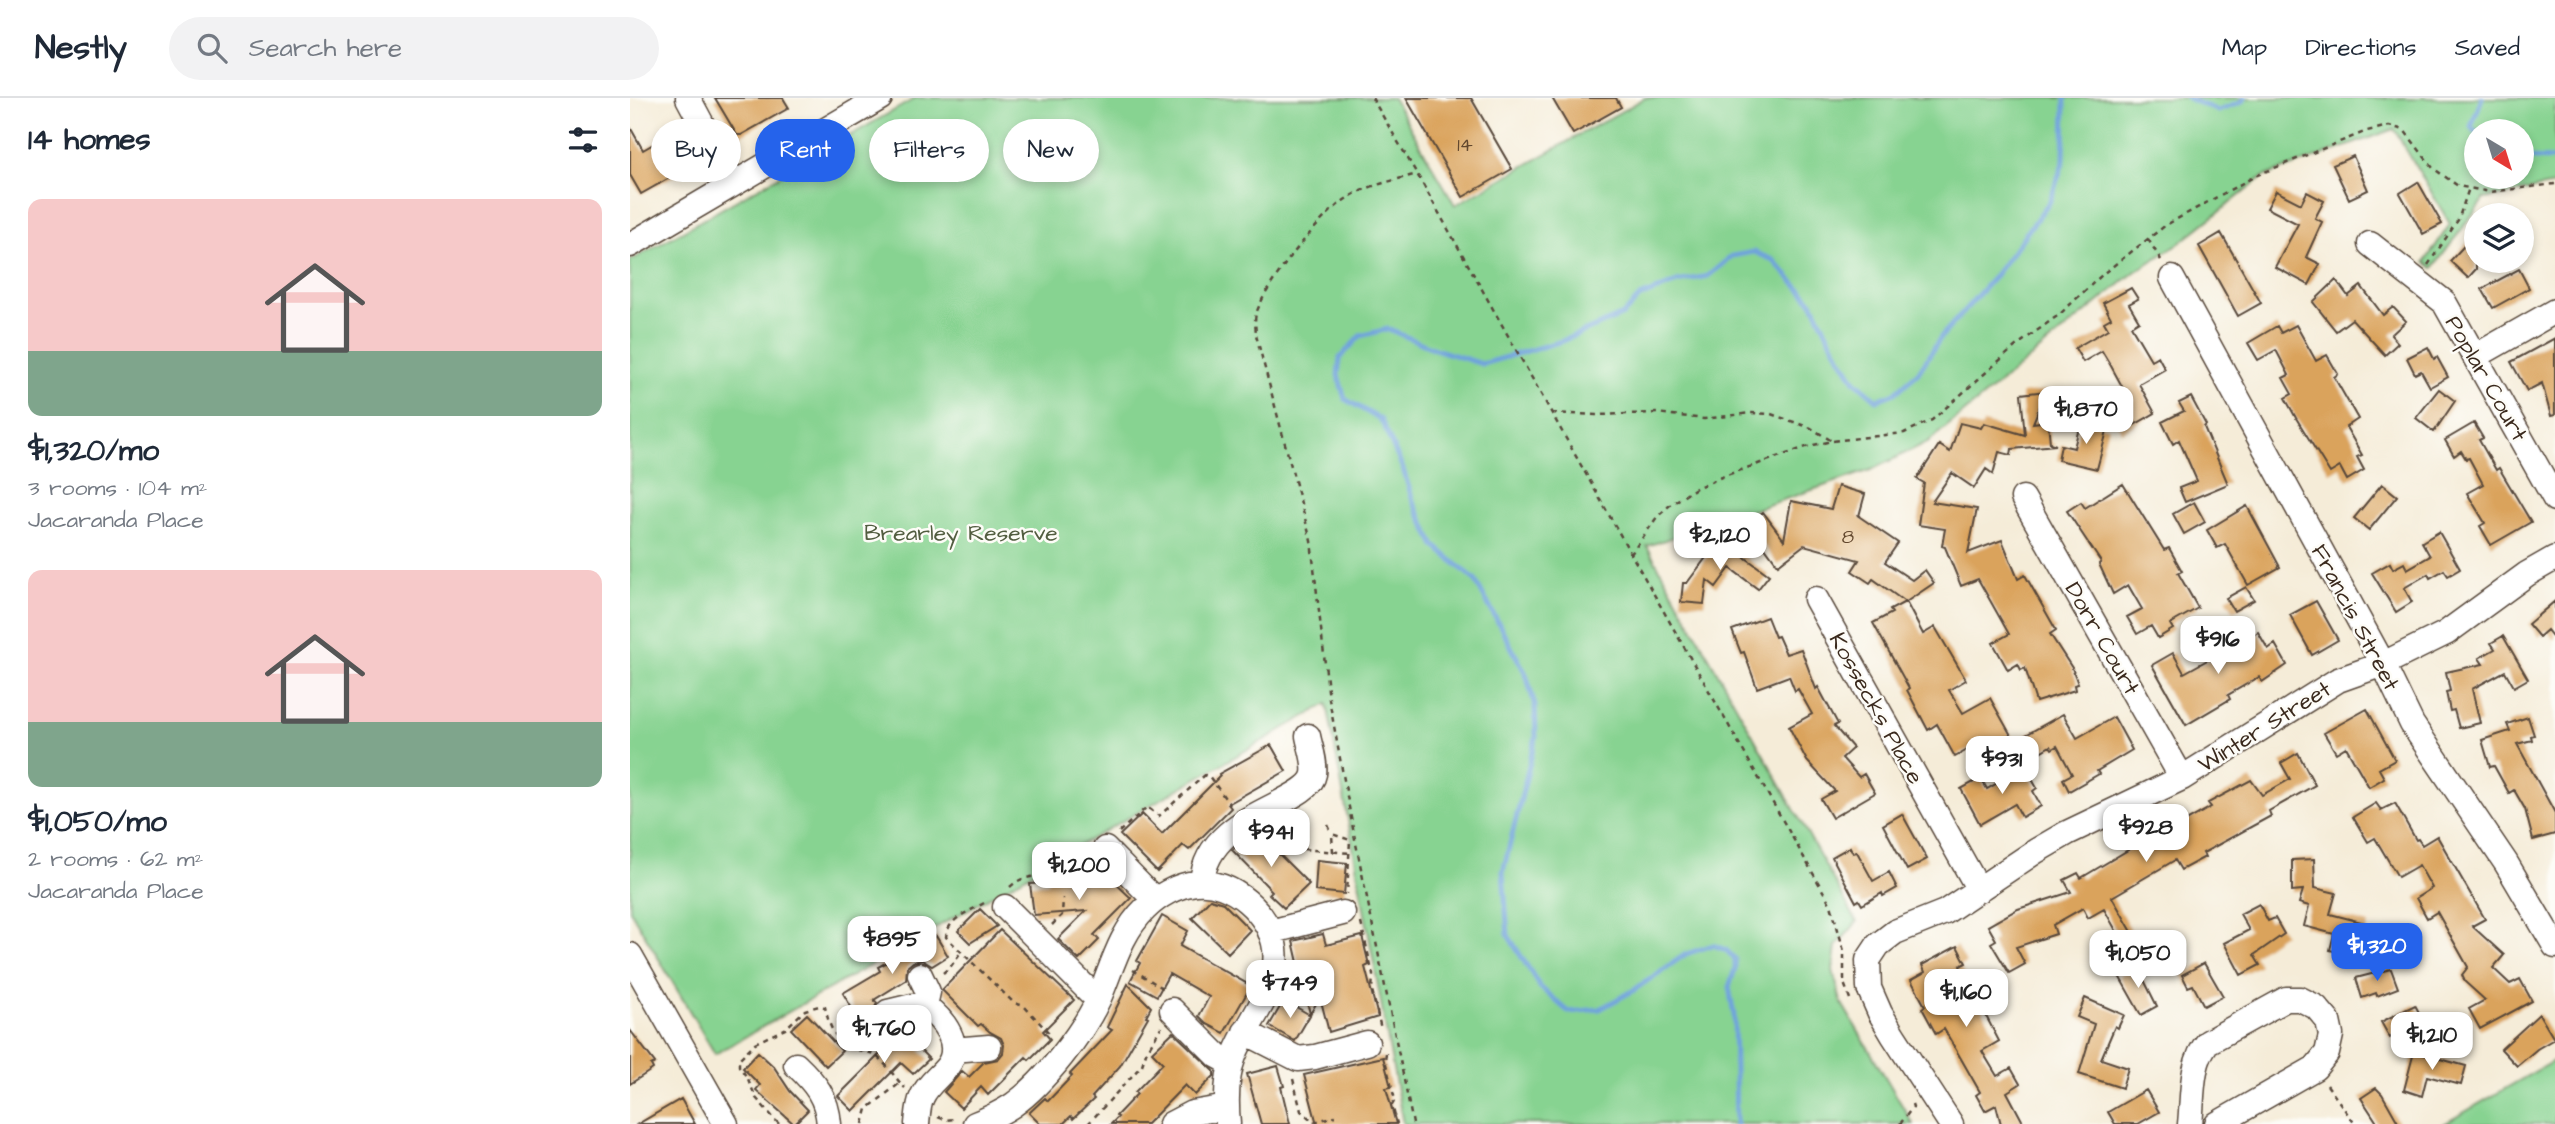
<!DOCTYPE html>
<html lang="en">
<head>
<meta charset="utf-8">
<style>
	:root { --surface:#fff; --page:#f2f2f3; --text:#1f2937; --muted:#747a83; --line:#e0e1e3; --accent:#2563eb }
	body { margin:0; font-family:"Architects Daughter",sans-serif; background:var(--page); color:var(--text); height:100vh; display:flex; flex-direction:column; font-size:26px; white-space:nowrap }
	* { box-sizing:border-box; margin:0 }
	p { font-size:23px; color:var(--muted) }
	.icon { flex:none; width:38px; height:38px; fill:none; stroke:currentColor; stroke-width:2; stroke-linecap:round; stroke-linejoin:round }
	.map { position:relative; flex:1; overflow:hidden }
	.details { display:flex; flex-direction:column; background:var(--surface); width:630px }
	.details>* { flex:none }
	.hud { position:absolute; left:21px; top:21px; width:665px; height:63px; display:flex; gap:14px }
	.needle { width:46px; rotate:142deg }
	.fabs { position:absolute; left:1834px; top:21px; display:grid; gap:14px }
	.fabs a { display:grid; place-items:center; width:70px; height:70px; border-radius:50%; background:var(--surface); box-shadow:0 4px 10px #0003; font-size:35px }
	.price { position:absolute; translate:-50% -60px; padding:0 16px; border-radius:14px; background:#fff; color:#222; font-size:23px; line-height:46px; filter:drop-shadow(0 2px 4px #0008) }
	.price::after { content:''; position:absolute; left:50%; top:42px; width:21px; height:16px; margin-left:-10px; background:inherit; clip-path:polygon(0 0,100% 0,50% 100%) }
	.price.current { background:var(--accent); color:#fff }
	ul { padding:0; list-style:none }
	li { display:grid; align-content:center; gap:14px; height:371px; padding:0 28px }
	li span { display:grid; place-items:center; height:217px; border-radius:14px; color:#555 }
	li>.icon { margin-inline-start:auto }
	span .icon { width:126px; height:126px; fill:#fffc; stroke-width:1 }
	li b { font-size:30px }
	h2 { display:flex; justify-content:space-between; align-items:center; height:84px; padding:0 28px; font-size:30px }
	.tag { padding:0 24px; border-radius:32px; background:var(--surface); box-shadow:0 4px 10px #0003; font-size:24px; line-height:63px }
	.tag.current { background:var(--accent); color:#fff }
	header { display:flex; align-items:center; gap:42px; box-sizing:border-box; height:98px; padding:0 35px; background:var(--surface); border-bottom:2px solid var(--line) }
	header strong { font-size:33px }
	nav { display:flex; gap:38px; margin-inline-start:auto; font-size:24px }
	.search { width:490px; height:63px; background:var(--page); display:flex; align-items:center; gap:18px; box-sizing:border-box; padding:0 24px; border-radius:38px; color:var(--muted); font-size:26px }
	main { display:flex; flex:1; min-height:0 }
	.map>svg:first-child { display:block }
	.green { fill:#87d391; stroke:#617e58; stroke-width:2; fill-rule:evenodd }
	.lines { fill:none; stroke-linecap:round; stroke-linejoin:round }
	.stream { stroke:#70a3dc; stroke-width:5 }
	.building { fill:#daa35c }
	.minor-casing { stroke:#57473a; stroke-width:27 }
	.path { stroke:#57473a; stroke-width:2.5; stroke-dasharray:5 5; stroke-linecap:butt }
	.minor { stroke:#fff; stroke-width:24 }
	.labels { text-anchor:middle; stroke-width:5; stroke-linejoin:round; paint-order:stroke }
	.number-label { font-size:19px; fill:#63482e }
	.street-label { font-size:23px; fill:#3b2a1e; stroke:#fdfcf7 }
	.park-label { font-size:23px; fill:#525d40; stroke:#fdfcf7 }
</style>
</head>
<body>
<header>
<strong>Nestly</strong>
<div class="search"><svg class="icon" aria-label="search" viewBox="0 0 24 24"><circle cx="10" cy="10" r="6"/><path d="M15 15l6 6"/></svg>Search here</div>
<nav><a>Map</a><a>Directions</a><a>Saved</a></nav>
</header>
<main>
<section class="details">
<h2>14 homes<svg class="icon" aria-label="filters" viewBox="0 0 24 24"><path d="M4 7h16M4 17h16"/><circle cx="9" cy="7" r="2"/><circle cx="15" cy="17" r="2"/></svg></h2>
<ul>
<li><span style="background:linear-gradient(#f6c9c9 70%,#7fa58c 0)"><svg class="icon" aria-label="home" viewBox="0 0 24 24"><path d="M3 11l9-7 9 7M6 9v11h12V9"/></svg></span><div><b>$1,320/mo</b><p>3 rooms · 104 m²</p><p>Jacaranda Place</p></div></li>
<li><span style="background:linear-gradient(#f6c9c9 70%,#7fa58c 0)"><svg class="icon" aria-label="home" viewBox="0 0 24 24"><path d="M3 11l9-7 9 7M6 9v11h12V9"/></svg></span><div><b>$1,050/mo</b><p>2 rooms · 62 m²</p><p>Jacaranda Place</p></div></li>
</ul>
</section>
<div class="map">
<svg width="1925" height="1026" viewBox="0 0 1925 1026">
	<rect width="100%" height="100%" fill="#fdfcf7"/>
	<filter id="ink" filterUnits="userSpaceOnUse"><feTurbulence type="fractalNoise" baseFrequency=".0143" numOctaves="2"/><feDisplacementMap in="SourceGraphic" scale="14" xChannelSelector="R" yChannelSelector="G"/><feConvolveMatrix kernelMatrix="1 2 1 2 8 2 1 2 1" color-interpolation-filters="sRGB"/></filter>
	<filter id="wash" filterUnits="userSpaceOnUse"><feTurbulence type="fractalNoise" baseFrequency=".00686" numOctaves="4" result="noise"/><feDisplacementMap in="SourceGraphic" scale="28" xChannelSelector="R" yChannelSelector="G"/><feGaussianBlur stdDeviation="1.57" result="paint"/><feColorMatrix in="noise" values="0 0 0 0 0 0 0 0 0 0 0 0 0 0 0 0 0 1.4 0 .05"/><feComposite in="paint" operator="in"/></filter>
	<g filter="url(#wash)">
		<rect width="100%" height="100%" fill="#f5ecd8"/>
		<path class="green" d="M286 0H763L825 107 1015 0H1925V87L1854 101 1803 170 1795 164 1820 126 1764 31 1633 79 1551 144 1506 173 1298 344 1241 372 1017 448 1227 824 1206 848 1203 872 1211 904 1283 1026H773L697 606 85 956 0 812V163ZM1892 33V79H1846V33Z
			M1925 962V1026H1814Z"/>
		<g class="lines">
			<path class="stream" d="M1557 0 1588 13 1612 4 1615 0
				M1846 34 1841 29 1852 0
				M1892 60 1925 61
				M1106 1026 1104 917 1099 889 1105 871V861L1096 852 1083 847 1056 856 1004 892 970 911 939 914 910 889 878 837 873 774 906 639 905 608 896 576 845 482 805 448 783 403 773 371 751 322 715 301 708 277 710 260 730 238 758 231 805 251 852 266 932 243 993 217 1010 199 1047 184 1078 178 1102 158 1124 154 1143 162 1182 204 1202 245 1225 283 1247 302 1265 295 1288 275 1311 239 1363 180 1420 103 1434 62 1435 0"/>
		</g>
		<g id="blocks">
			<path class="building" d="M85 0H153L159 10 111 37H107Z
				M776 0H841L882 71 833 99Z
				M922 0H986L991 9 943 36Z
				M0 29 13 52 46 33 64 66 11 96 0 77Z
				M1723 58 1738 92 1719 101 1703 67Z
				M1788 84 1812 126 1793 136 1770 95Z
				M1646 93 1671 106 1677 94 1694 103 1685 120 1692 124 1676 159 1690 166 1679 187 1645 169 1668 126 1637 110Z
				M1591 135 1631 205 1608 218 1569 148Z
				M1846 135V171L1838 180 1820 163Z
				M1889 171 1899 190 1863 210 1852 191Z
				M1706 182 1718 198 1731 188 1753 217 1763 209 1776 223 1761 237 1768 245 1755 257 1722 221 1706 233 1683 204Z
				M1501 190 1508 201 1499 206 1509 223 1501 228 1521 262 1528 258 1535 271 1509 286 1525 315 1492 334 1479 312 1499 301 1481 268 1472 253 1453 264 1445 250 1478 231 1474 224 1481 220 1473 205Z
				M1666 227 1686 263 1697 257 1708 276 1704 279 1728 321 1716 329 1732 357 1727 359 1734 372 1717 382 1710 369 1700 375 1666 320 1655 300 1662 296 1653 280 1659 277 1646 252 1628 262 1618 245 1647 228 1651 235Z
				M1925 240V317L1921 318 1912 285 1897 293 1881 264Z
				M1798 249 1804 261 1807 259 1818 279 1800 289 1791 273 1785 276 1777 260Z
				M1809 291 1825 303 1804 334 1786 320Z
				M1416 293 1403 325 1418 323 1420 345 1426 347 1382 351 1381 357 1369 354 1363 376 1356 371 1344 390 1322 375 1302 404 1347 411 1338 455 1372 442 1388 481 1395 477 1426 532 1420 536 1442 570 1448 586 1444 587 1445 592 1406 604 1395 570 1391 572 1388 566 1378 572 1363 545 1379 536 1348 481 1331 488 1315 449 1312 448 1315 431 1288 427 1294 385 1287 381 1309 347 1320 354 1330 325 1351 330 1354 325 1395 337 1391 296Z
				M1561 299 1576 327 1574 329 1598 386 1555 404 1549 390 1567 383 1549 342 1543 346 1532 324 1554 313 1549 305Z
				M1451 322 1478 329 1467 371 1428 362 1431 347 1444 350Z
				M1844 325 1853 340 1849 342 1866 372 1869 370 1901 424 1861 447 1850 428 1855 425 1837 395 1853 386 1839 360 1836 361 1831 353 1824 358 1815 342Z
				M1493 386 1534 452 1539 450 1552 473 1548 475 1568 510 1540 526 1543 531 1528 540 1521 528 1507 536 1497 519 1512 511 1498 487 1483 496 1469 466 1471 464 1437 413 1451 404 1455 410Z
				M1752 386 1767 398 1739 432 1724 420Z
				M1208 388 1235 396 1229 418 1227 417 1268 445 1255 464 1282 482 1295 472 1304 485 1276 504 1293 536 1305 529 1336 582 1319 592 1333 615 1360 600 1382 639 1360 651 1355 642 1325 659 1307 626 1298 632 1277 592 1279 590 1243 525 1262 515 1260 512 1275 504 1243 481 1240 485 1222 473 1229 462 1174 447 1148 467 1118 426 1133 414 1154 442 1161 403 1201 411Z
				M1564 404 1575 424 1554 436 1543 416Z
				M1617 408 1650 469 1618 487 1595 446 1587 450 1577 432Z
				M1809 434 1830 471 1818 478 1814 472 1800 480 1798 476 1774 490 1782 504 1766 514 1742 475 1760 465 1763 471 1774 465 1777 471 1800 458 1792 444Z
				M1090 441 1139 477 1128 491 1100 470 1086 489 1077 482 1074 506 1051 504 1053 485H1057Z
				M1616 489 1624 502 1604 513 1596 500Z
				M1686 503 1708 542 1682 557 1660 517Z
				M1925 503V542L1917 532 1909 539 1898 526Z
				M1137 519 1145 539 1148 538 1156 556 1171 551 1186 591 1188 589 1208 626 1204 628 1223 650 1212 660 1229 679 1234 676 1245 695 1202 720 1191 701 1205 693 1177 663 1159 629 1182 616 1168 591 1165 593 1159 578 1127 590 1114 554 1111 555 1102 532Z
				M1628 534 1638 551 1645 546 1657 567 1632 584 1629 579 1598 597 1600 601 1556 627 1522 567 1543 555 1554 575Z
				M1873 538 1898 581 1884 589 1875 573 1842 591 1850 625 1829 630 1824 612 1820 613 1816 594 1820 593 1816 574 1853 566 1849 560 1865 551 1861 545Z
				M1737 611 1765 662 1749 671 1754 680 1739 689 1716 649 1706 655 1694 635Z
				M1433 616 1447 640 1484 619 1502 652 1467 673 1469 676 1439 693 1433 681 1442 676 1427 648 1422 651 1420 648 1405 657 1394 638Z
				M1898 619 1904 637 1901 638 1902 642 1887 646 1925 715V736L1903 742 1895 711 1884 692 1879 695 1864 668 1860 669 1852 642 1880 633 1877 626Z
				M641 647 656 673 598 706 601 710 559 752 553 747 527 774 490 737 512 716 532 736 590 678 589 676Z
				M1668 655 1685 687 1639 713 1641 718 1573 755 1575 759 1551 772 1545 762 1482 799 1505 839 1493 845 1474 811 1458 820 1453 810 1423 827 1426 836 1386 849 1395 866 1379 875 1361 845 1366 842 1358 828 1388 811 1441 794 1434 782 1448 775 1451 780 1547 723 1549 727 1581 709 1578 705 1621 682 1632 697 1660 681 1651 665Z
				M1395 669 1407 690 1403 693 1411 708 1392 719 1385 706 1350 726 1331 691 1351 680 1357 691Z
				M1746 705 1751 712 1765 705 1786 742 1788 741 1792 747 1807 738 1855 821 1842 828 1874 857 1863 870 1880 886 1890 881 1902 903 1850 931 1839 911 1855 902 1835 884 1832 877 1838 869 1807 814 1797 820 1786 800 1802 790 1789 767 1768 779 1745 740 1738 744 1723 719Z
				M1272 716 1297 761 1277 772 1253 727Z
				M627 734 679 786 654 810 639 796 642 793 602 752Z
				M1220 749 1223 755 1227 754 1243 783 1259 774 1267 790 1253 798 1252 795 1232 807 1229 802 1226 804 1202 759Z
				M448 754 475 782 478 778 501 800 464 837 469 842 449 862 428 841 456 813 404 817 400 786 416 785Z
				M1684 761 1685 790 1706 795 1700 816 1739 826 1733 847 1722 844 1719 857 1700 852 1704 836 1674 828 1679 808 1669 805 1673 792 1662 793V762Z
				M687 762 717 765 714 796 685 793Z
				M580 801 593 805 620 832 598 855 562 820Z
				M1629 806 1638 823 1645 820 1654 836 1624 857 1630 867 1611 877 1594 845 1619 832 1610 816Z
				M350 811 367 828 340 845 328 833Z
				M532 818 558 833 550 848 621 888 594 935 577 926 569 918 579 899 539 876 527 898 500 883 510 865 507 863Z
				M370 832 444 902 413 933 420 941 399 962 396 959 358 997 351 989 331 1010 314 994 332 973 339 979 354 964 368 961 373 955 374 947 371 940 360 934 351 926 348 928 312 892Z
				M693 836 696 847 732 838 739 867 735 869 748 919 699 934 690 899 680 916 663 843Z
				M306 838 318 858 302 868 292 862 283 864 277 869 276 882 244 902 247 905 244 912 228 921 213 895 250 873 248 869Z
				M1327 848 1336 865 1330 868 1369 943 1352 953 1367 978 1381 970 1390 986 1377 994 1394 1026H1371L1366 1007 1355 1013 1346 997 1350 994 1314 931 1306 936 1292 910 1295 908 1281 882 1295 874 1292 867Z
				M1574 865 1593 898 1574 908 1563 887 1558 889 1552 877Z
				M1507 868 1527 908 1511 917 1489 878Z
				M1761 871 1768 890 1747 898 1746 895 1732 900 1726 880Z
				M498 886 521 909 516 918 518 919 490 968 462 999 464 1001 443 1021 441 1018 433 1026H410L399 1015 415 1000 418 1003 442 978 440 976 482 932 477 929Z
				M1455 900 1494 917 1488 930 1485 928 1471 961 1498 970 1492 990 1449 976 1464 926 1447 919Z
				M654 902 680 917 665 943 639 928Z
				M1785 907 1793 922 1760 940 1751 924Z
				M177 916 212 953 196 968 161 931Z
				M1909 916 1924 941 1907 951 1887 968 1871 951Z
				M266 927 299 961 283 976 271 965 223 1013 208 998 256 950 245 939 255 928Z
				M0 932 25 965 21 967 23 971 0 986Z
				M543 934 584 973V978L565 997 555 987 517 1026H481L488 1019 486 1018 507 996 505 994 533 965 522 954Z
				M128 954 144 969 160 993 178 1012 164 1026 126 992 130 987 113 970Z
				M1784 954 1836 968 1831 987 1797 978 1792 998 1774 992Z
				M753 959 761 989 756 990 766 1026H687L674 977Z
				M648 968 654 988 651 989 660 1026H631L617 976Z
				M1746 990 1752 996 1769 1026H1748L1731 1000Z
				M1516 992 1529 1014 1508 1026H1485L1478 1014Z
				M51 1001 65 1026H8Z"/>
		</g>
	</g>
	<g filter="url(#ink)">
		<use href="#blocks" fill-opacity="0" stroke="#57473a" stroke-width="2"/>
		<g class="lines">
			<defs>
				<path id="minor" d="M58 0 104 86
					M1740 146 1814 204 1925 401
					M0 147 250 0
					M1542 180 1753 566 1782 626 1876 765 1925 848
					M1846 258 1925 213
					M1393 400 1552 680
					M1186 501 1349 792
					M475 751 525 802
					M572 784C577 715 679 707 684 676 686 664 680 649 678 638
					M375 809 468 902
					M640 834 713 815
					M0 857 96 1026
					M290 877 298 894 295 908
					M542 912 588 958 601 965
					M258 914 283 908H295C313 921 334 947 317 969 309 979 297 987 292 999 288 1007 288 1017 287 1026
					M615 934 668 961 685 959 737 945
					M323 952 359 949
					M166 967C185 985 197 999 199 1026
					M345 1026C358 1021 371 1015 383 1007 414 985 453 935 469 900 482 870 490 835 515 811 528 798 547 787 566 785 601 781 641 816 645 851 650 892 618 921 604 958 596 978 596 1004 598 1026
					M541 1026 562 1015 597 1009
					M1321 1026 1263 937 1250 915 1239 890 1238 862 1248 847 1265 834 1315 814 1406 753 1437 735 1552 680 1708 582 1753 566 1816 535 1897 476 1925 460
					M1560 1026C1563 1000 1560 964 1578 944L1656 901H1670L1686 909 1698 923 1701 937 1697 955 1685 970 1587 1026"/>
			</defs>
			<use href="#minor" class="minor-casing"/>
			<path class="path" d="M742 0 787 76 1001 456
				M1518 141 1531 162
				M1798 167 1828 122 1839 90
				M922 315 966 317 1027 315 1074 321 1121 315 1141 316 1181 330 1202 343
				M698 727 702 736
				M640 732 661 750 720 755
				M489 734 517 709 529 718 575 677 579 678 600 707
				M703 754 702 736 720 742 717 796
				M380 789C393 776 406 781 422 774 434 769 442 755 454 749
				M354 805C339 814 318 820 316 839L384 905 394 908 421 937
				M731 825 743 877 742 892 751 931
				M422 827 432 817 433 800
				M503 872 536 892
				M313 875 321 868 331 854
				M1220 901 1214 885V853L1201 807 1001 456 1027 419 1040 407 1066 390 1094 378 1179 348 1202 343 1274 335 1302 322 1386 248 1430 216 1474 175 1536 127 1627 77 1737 33 1759 28 1774 32 1803 70 1828 88 1860 94 1925 86
				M756 955 755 962 765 1002 762 1007 767 1026
				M663 981 671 1013 684 1024 705 1018
				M1697 987 1725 1026
				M308 1019 316 1022 325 1021
				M149 1026 126 1000 118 981 109 968V961L125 945 155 931 175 912 189 908 195 909C199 927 204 944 225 951 232 954 239 953 245 957 257 966 265 980 275 990
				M233 1026 237 1011 270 985
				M458 1026 512 967 516 955 531 929
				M783 1026 724 736 699 601 681 443 626 237C626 231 624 222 626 216 636 185 689 119 716 101 737 87 763 83 787 76
				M1270 1026 1283 1009 1282 1006"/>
			<use href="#minor" class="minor"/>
		</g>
	</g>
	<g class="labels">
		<g class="number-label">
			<text x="835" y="53">14</text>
			<text x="1218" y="445">8</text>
		</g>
		<g class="street-label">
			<text transform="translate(1857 280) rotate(60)" y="8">Poplar Court</text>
			<text transform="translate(1726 519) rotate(62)" y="8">Francis Street</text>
			<text transform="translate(1473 540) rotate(60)" y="8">Dorr Court</text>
			<text transform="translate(1247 610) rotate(61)" y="8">Kossecks Place</text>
			<text transform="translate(1634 628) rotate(-32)" y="8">Winter Street</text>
		</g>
		<g class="park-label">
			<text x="331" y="442">Brearley Reserve</text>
		</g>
	</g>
</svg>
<div class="fabs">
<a><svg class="needle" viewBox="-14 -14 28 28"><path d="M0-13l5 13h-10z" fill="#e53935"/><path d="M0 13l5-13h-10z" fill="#747a83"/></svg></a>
<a><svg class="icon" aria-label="layers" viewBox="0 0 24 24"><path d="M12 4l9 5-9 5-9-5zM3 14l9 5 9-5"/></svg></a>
</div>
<b class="price" style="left:1456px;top:348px">$1,870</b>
<b class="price" style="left:1090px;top:474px">$2,120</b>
<b class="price" style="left:1588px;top:578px">$916</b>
<b class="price" style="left:1372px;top:698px">$931</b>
<b class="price" style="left:1516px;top:766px">$928</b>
<b class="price" style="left:641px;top:771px">$941</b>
<b class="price" style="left:449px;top:804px">$1,200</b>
<b class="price" style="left:262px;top:878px">$895</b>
<b class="price current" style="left:1747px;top:885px">$1,320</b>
<b class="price" style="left:1508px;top:892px">$1,050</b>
<b class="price" style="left:660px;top:922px">$749</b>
<b class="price" style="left:1336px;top:931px">$1,160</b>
<b class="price" style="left:254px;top:967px">$1,760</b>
<b class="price" style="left:1802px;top:974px">$1,210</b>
<div class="hud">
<a class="tag">Buy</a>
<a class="tag current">Rent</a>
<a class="tag">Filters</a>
<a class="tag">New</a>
</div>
</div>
</main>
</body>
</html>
